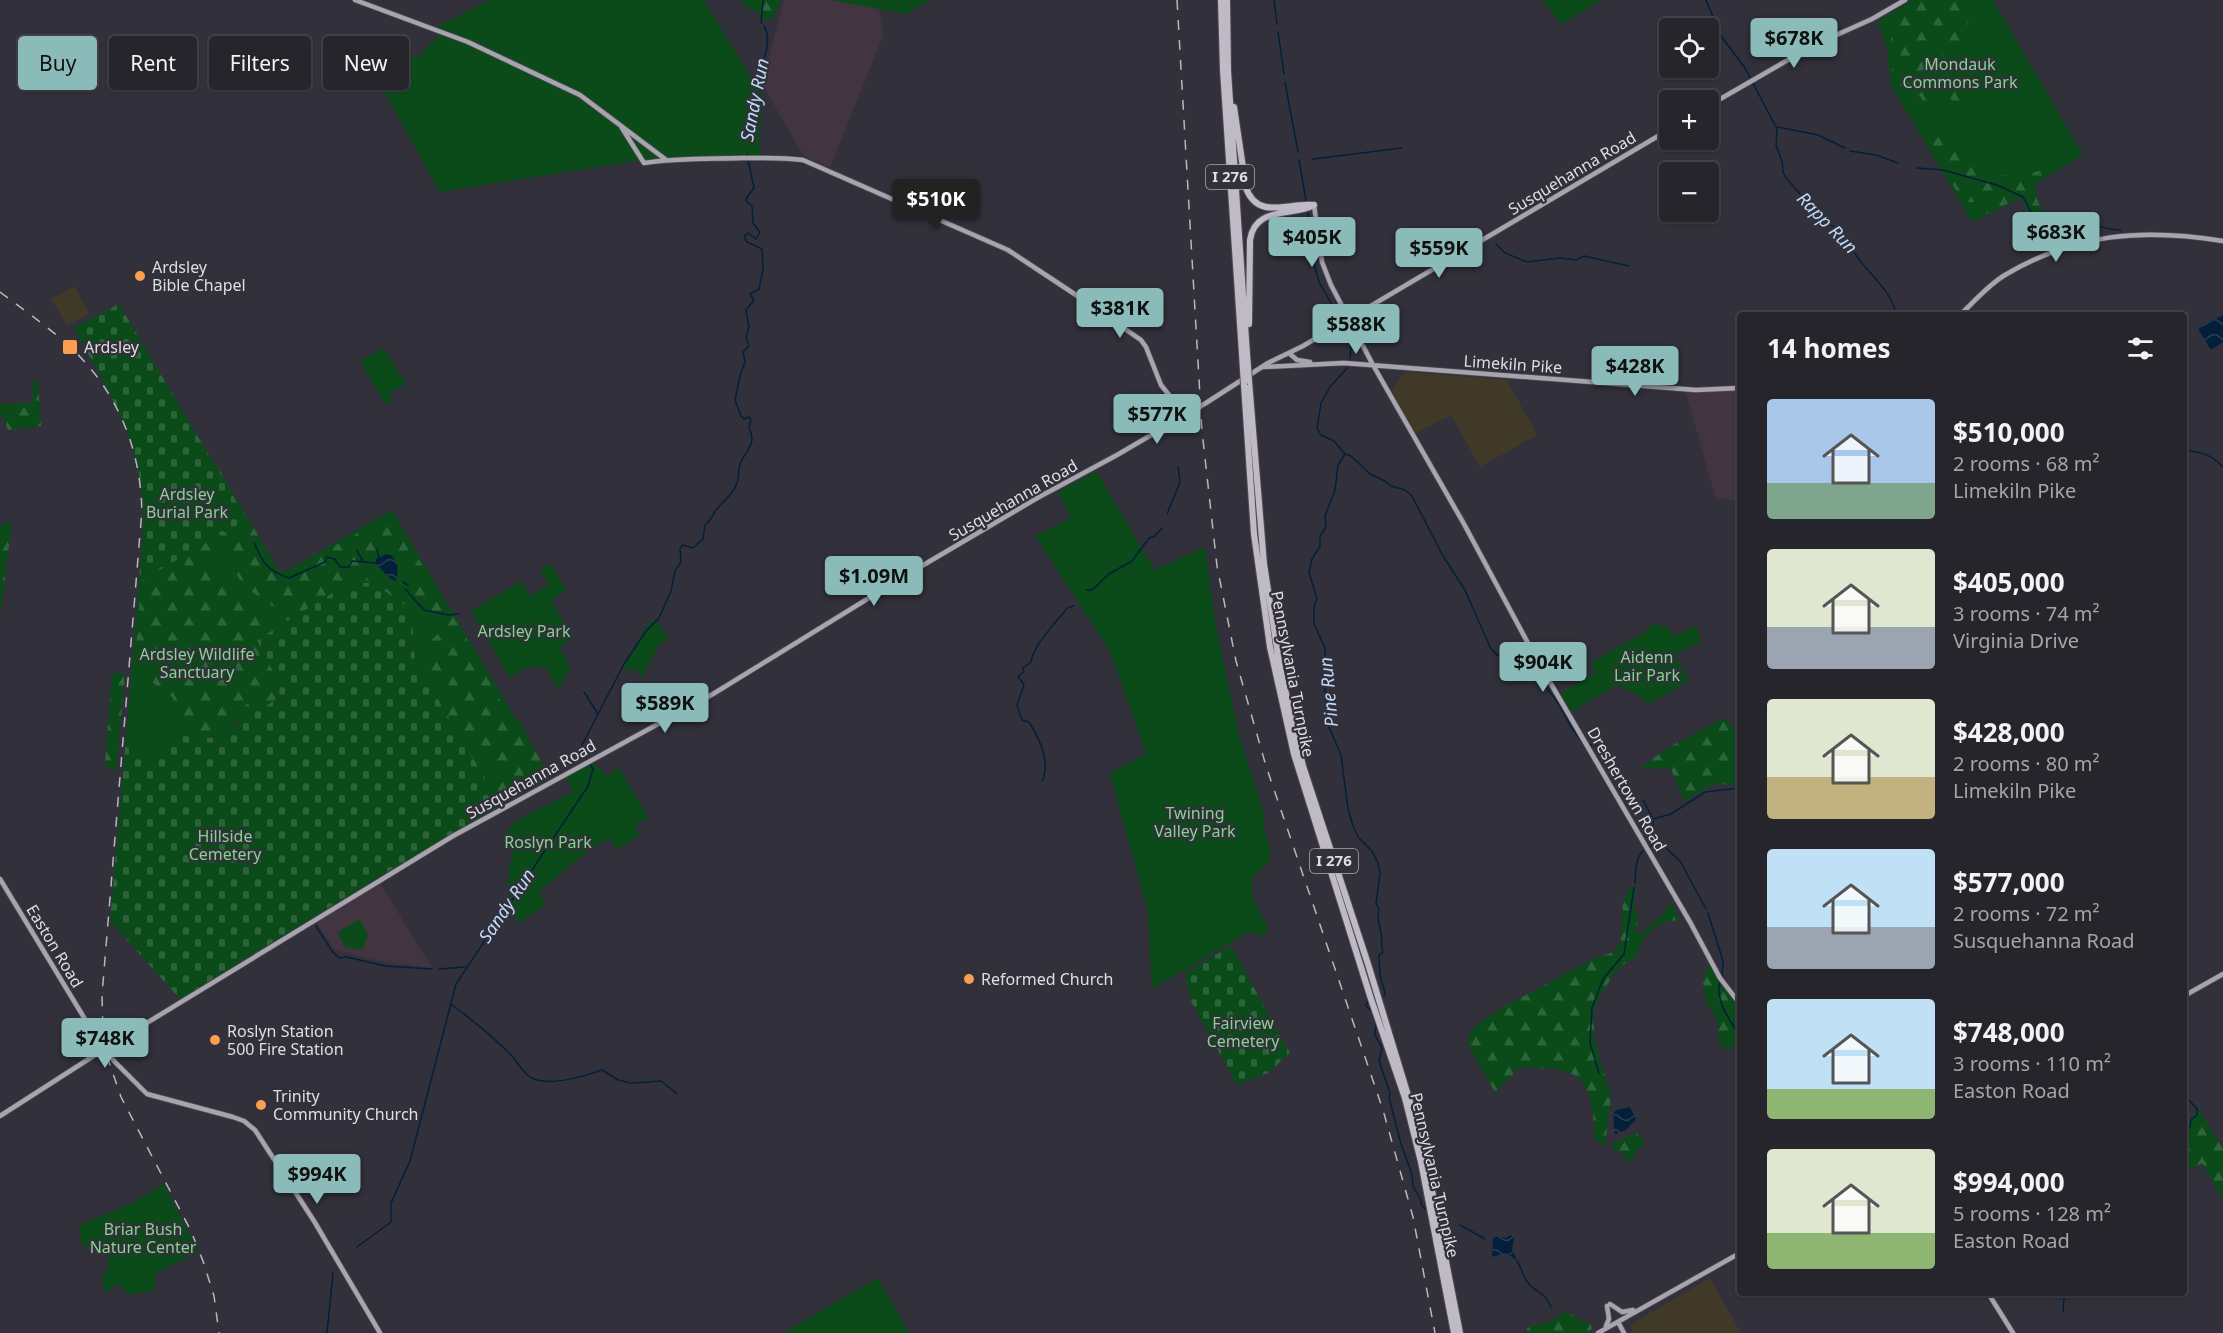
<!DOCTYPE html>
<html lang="en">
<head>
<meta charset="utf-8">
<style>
	:root { --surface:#26252c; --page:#323138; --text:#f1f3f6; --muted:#a4a5a9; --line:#424248; --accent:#8bbbb9 }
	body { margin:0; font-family:"Noto Sans",sans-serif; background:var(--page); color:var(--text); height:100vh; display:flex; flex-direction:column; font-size:22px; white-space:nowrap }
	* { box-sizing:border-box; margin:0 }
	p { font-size:20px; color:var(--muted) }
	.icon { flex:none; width:33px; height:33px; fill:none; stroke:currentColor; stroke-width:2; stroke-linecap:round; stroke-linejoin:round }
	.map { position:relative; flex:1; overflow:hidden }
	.details { position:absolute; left:1737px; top:312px; width:450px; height:984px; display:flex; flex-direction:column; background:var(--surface); border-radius:6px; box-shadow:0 2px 4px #0004,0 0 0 2px var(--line) }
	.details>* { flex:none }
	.hud { position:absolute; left:18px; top:36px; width:570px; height:54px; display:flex; gap:12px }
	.fabs { position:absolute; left:1659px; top:18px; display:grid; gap:12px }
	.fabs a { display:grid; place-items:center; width:60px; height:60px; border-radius:6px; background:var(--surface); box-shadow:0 2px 4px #0004,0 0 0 2px var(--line); font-size:30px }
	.price { position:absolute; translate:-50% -51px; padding:0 14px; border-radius:6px; background:var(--accent); color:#111; font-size:20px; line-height:39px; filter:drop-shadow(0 2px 3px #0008) }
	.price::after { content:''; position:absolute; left:50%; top:36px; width:18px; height:14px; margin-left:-9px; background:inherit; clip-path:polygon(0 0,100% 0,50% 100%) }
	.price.current { background:#222; color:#fff }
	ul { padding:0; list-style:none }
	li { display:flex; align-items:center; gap:18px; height:150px; padding:0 30px }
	li span { display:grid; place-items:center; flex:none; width:168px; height:120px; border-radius:6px; color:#555 }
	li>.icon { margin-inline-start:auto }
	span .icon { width:72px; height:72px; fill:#fffc; stroke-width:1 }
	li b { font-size:26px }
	h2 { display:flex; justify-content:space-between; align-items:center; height:72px; padding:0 30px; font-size:26px }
	.tag { padding:0 21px; border-radius:6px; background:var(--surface); box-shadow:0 2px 4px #0004,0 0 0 2px var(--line); font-size:21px; line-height:54px }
	.tag.current { background:var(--accent); color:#111 }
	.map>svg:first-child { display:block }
	.commercial { fill:#413928 }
	.education { fill:#433441 }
	.green { fill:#0a4b19 }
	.forest { fill:url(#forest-firs) }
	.cemetery { fill:url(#cemetery-stones) }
	.water { fill:url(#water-waves) }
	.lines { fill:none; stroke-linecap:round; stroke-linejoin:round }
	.stream { stroke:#041f3a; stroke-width:1.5 }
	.major-casing { stroke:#4e4d56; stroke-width:6 }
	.highway-casing { stroke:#4e4d56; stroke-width:8 }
	.major { stroke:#a8a4ae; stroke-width:4.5 }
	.highway { stroke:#bfbac6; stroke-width:6 }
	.rail { stroke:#b7b7be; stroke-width:1.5; stroke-dasharray:10 10; stroke-linecap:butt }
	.highway-bridge-casing { stroke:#4e4d56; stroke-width:8; stroke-linecap:butt }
	.highway-bridge { stroke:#bfbac6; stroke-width:6 }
	.poi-dot { fill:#fb9e50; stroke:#32313b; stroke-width:2 }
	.labels { text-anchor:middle; stroke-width:4.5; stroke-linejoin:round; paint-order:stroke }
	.shield { fill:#32313b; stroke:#aaaab1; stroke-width:1.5 }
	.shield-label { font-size:15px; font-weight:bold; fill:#dedee4 }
	.park-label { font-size:16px; fill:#83d58a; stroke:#32313b }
	.street-label { font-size:16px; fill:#dedee4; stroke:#32313b }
	.poi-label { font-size:16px; fill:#dedee4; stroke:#32313b; text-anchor:start }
	.water-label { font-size:18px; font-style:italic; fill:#bedaf9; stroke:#32313b }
</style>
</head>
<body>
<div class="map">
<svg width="2223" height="1333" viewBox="0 0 2223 1333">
	<defs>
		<pattern id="forest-firs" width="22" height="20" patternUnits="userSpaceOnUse" patternTransform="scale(1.5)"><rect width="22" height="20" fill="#0a4b19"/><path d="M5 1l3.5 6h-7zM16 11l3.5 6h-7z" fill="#2d643a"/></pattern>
		<pattern id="cemetery-stones" width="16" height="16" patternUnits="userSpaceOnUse" patternTransform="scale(1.5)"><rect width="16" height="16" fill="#0a4b19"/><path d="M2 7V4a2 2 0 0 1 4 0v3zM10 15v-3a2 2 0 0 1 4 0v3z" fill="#2d643a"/></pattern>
		<pattern id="water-waves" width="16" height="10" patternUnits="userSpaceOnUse" patternTransform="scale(1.5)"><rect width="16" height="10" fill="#041f3a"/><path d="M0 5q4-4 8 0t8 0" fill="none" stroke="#283f56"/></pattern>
	</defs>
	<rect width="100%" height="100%" fill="#32313b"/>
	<path class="commercial" d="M74 286 90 314 67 325 51 299Z
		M1404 372 1507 380 1537 435 1480 467 1452 417 1449 416 1414 434 1392 390Z
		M1710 1278 1741 1333H1633L1631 1326 1633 1323Z"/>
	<path class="education" d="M784 0H831L879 9 883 36 830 167 804 156 762 84Z
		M1740 390V500L1716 499 1686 393Z
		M380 883 432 968 383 962 335 950 316 922Z"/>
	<path class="green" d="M490 0H704L765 101 759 134 760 155 636 161 440 192 372 70 395 56 419 57 438 36 437 27Z
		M831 0H930L905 14Z
		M1542 0H1601L1562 24Z
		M1912 0H1993L2083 155 2036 183 2027 203 2023 197 1972 222 1891 85 1887 47 1877 22Z
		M384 348 406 384 389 393 392 401 386 405 360 361Z
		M1096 471 1155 570 1205 547 1215 621 1239 735 1263 810 1264 827 1271 854 1268 863 1252 878V897L1268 927V931L1262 936 1248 932 1152 989 1148 912 1110 773 1146 754 1110 651 1035 536 1071 518 1058 492Z
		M392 510 551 778 501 805 415 661 412 620 405 606 257 641 280 685 279 697 263 708 246 704C225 747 211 738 170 735L165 755 157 762 136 759 131 747V737H126L139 582 247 519 281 574Z
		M550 563 566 589 551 601 574 638 559 647 570 667 559 690 546 668 529 666 510 678 471 611 521 581 531 596 549 584 540 570Z
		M655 618 668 639 659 645 641 678 636 669H623L645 628Z
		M1656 624 1668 627 1673 636 1697 626 1700 642 1674 654 1689 681 1649 704 1639 696 1617 685 1571 712 1561 693 1596 672 1591 662 1644 633 1652 625Z
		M593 762 607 776 619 768 648 817 634 826 640 835 617 849 610 838 591 849 539 891 546 905 518 924C503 893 508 876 514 844H509L503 834 517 820 573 792 566 777Z
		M359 919 368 934 363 949 346 948 337 933Z
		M164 1184 198 1251 155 1274V1290L128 1295 119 1283 105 1293 102 1277 109 1267 107 1247 82 1246 79 1225 131 1204Z
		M878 1278 909 1333H783Z"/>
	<path class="forest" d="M741 0H780L778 10 769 21 759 17V12L745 6Z
		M1915 0 1922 2 1925 0H1961L1969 20 1955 54 1974 87 1958 105 1949 98 1940 99 1938 77 1946 33 1942 27 1935 25 1926 33 1928 61 1935 85 1937 100 1926 107 1920 96 1906 104 1891 77 1893 62 1889 49 1894 26 1893 14Z
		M1942 123C1953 132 1950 140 1957 151 1976 182 2012 178 2043 170L2045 176 2036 182C2034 200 2041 213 2056 224L2051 231 2030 214 2021 197 1974 220 1972 218 1984 209 1980 202H1963L1924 135Z
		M33 381H38L41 426 8 430 0 411V404L32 403Z
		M215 463 280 572 295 568 361 531 367 532 371 524 384 521 393 516 479 659 508 716 519 720 549 777 495 808 493 774 486 754 481 752 467 764 431 672 430 641 439 633 436 627 429 629C416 611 409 602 417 580L405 556 395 548 372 554 366 573 368 580 396 594 406 603 402 606 289 625 281 610 265 602 242 584 232 565 219 531 208 477Z
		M12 522 0 616V526Z
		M210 527 217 544 215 572 221 579 229 600 241 599 273 621 279 630 262 642 261 654 281 651 292 671 278 686 279 699 266 709 246 703C232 731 224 737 192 735L171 712 179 709 172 697 148 679 150 672 166 684 191 677V667C171 650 157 648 135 664L144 542Z
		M112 673 125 674 116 771 105 765Z
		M1724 718 1740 735V784L1726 785 1718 782 1684 801 1671 769 1640 768 1666 749Z
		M1631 887 1637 889C1633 901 1632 907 1639 918L1635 932 1641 934 1663 914 1671 902 1680 920C1656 921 1642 935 1636 957L1624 964 1614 973 1599 998 1593 1013 1595 1041 1611 1097 1605 1147 1595 1139C1592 1077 1583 1066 1519 1068L1495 1092 1469 1047V1033C1491 1011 1519 999 1545 985 1568 973 1589 959 1614 952L1621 941 1623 902Z
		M1709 964 1740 1010V1043L1726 1049 1720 1045 1716 1017 1705 1001V988L1702 982Z
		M2198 1108 2223 1149V1200L2202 1163 2184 1173V1133Z
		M1636 1133 1643 1140 1644 1145 1636 1151 1632 1159 1627 1163 1622 1153 1612 1149 1613 1143Z
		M1566 1311 1580 1320 1590 1323 1592 1329 1586 1333H1528L1527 1328C1533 1324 1536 1325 1542 1324 1551 1321 1559 1317 1566 1311Z"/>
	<path class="cemetery" d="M119 304 247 519 139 582C141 553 145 522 142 494 135 427 104 385 74 328Z
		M357 583H369L382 589 405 606 412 620 415 661 501 805 372 881 180 999 110 921 126 737H131V747L136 759 157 762 165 754 169 735 214 738 236 725 246 704 263 708 279 697 280 685 257 640 341 588Z
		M1231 946 1290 1053 1268 1073 1237 1085 1191 1001 1185 973Z"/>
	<path class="water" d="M2223 315V342L2211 350 2198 329Z
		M386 554 391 555C399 562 398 572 396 581L391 579 376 564V559Z
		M1630 1107 1636 1119 1626 1130 1615 1134 1613 1115 1616 1110Z
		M1511 1235 1514 1238 1512 1249 1517 1260 1505 1253 1492 1257 1493 1238 1498 1236 1505 1238Z"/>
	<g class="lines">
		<path class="stream" d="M1274 0 1277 24
			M1706 0 1721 36 1745 68 1777 129 1776 145 1782 161 1783 172 1786 178 1809 204 1821 220 1833 226 1844 237
			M761 23 763 0
			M1278 32 1284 74
			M1285 82 1298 152
			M756 85C760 68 774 42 764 26
			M1778 127 1818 135 1845 148
			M1850 151 1876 155 1898 163
			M1313 159 1402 148
			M1299 160 1306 201
			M1917 168 1943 170 1997 185 2023 197 2032 214 2041 222 2049 226 2066 224 2076 228
			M1308 213 1313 260 1319 282 1340 319
			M2085 225C2097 224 2108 230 2121 230
			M1849 243C1860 269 1892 287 1896 315
			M1496 244 1505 253 1527 262 1560 258 1576 260 1584 256 1629 266
			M1343 328 1351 347 1350 359
			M1347 368 1330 387 1321 403 1317 428 1321 435 1334 441 1345 454 1351 456 1370 474 1385 481 1391 486 1405 490 1412 496 1443 556 1465 590 1490 647 1496 654 1517 666
			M2184 450C2201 452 2211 454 2223 467
			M1345 454 1338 465 1335 490 1325 516 1326 527 1320 536V546L1312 559 1309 572 1317 599 1314 607V624L1325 648V694L1328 725 1341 755 1348 809 1353 826 1358 837 1372 851 1378 863 1380 873 1376 904 1379 909C1376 918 1380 925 1381 933 1383 940 1380 945 1383 952L1379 955 1380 975 1385 993 1384 996
			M1167 514 1180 482 1178 467
			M254 542C262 563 268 571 289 578L325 562 327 557 335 559 340 567H349L352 561 376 563
			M377 549 379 558
			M357 551 363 561
			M403 582 408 585
			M405 589 424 610 448 615 459 614
			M1086 590H1092L1109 574 1132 561 1149 538 1155 536 1162 528
			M1528 670C1540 680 1551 692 1560 706 1567 718 1572 732 1583 742
			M584 692 598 714
			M1591 745 1593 744C1604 753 1607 766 1619 773L1620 781 1630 789
			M587 760 583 753 582 745 624 664 646 631 659 618 671 591 675 571 681 562 680 548 683 545 693 548 703 539 705 525C713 519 711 516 716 510 724 500 734 494 738 480 739 474 738 467 741 462 747 449 757 443 749 428L751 419 749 417 744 419 741 416 735 400 740 376 745 362 743 352 749 346 746 337 749 327 746 310 754 300 750 294 759 289 763 269 762 249 747 242 744 237 748 233 756 239 760 232 753 223 752 206 746 201 747 197 754 188 747 154
			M1042 781C1051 763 1039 738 1029 722L1022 720 1017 705 1024 685 1018 676 1024 672 1023 668 1031 662C1034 646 1048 632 1057 620 1061 615 1064 614 1067 608L1074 606
			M1643 800 1653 819 1654 837 1680 861 1706 909
			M1653 819 1671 814 1705 792 1740 788
			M1649 848 1656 841
			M1635 883C1636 873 1635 858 1643 851
			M1708 913 1723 961 1722 976
			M316 926 332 951 339 958 347 957 385 966 432 969
			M439 969 465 967
			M1720 982C1715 999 1729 1020 1739 1034
			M1368 1000 1366 1006 1371 1010 1376 1023 1375 1035 1382 1048 1379 1061 1390 1093 1389 1098 1401 1144 1412 1174 1413 1186 1421 1200V1204L1425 1209
			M451 1004C471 1019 491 1035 509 1053 518 1061 522 1074 534 1079 551 1086 586 1076 602 1070L618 1080 631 1083
			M1599 1073 1590 1043 1592 1008 1603 979 1624 954 1634 887
			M633 1083 661 1081 677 1094
			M2184 1087 2188 1099 2197 1109V1115L2191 1120 2190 1127 2184 1134
			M1442 1215 1449 1220
			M1460 1225 1485 1239
			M357 1247 391 1222V1203L410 1161 456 984 588 786 593 769 590 764
			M1517 1261C1522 1269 1524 1280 1531 1286 1541 1295 1545 1294 1551 1307
			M2063 1312 2064 1298
			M327 1333 333 1273"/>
		<defs>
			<path id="major" d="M355 0 468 42 580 95 665 159
				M1708 106 1814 45 1872 19 1905 0
				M622 128 644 163C676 158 709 159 742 158 762 158 783 157 803 160L1008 250 1076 295 1141 340 1146 347 1161 385 1185 415
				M1314 205 1322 262 1331 285 1373 365 1464 524 1537 660 1690 922 1720 978 1740 1004
				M1960 315C1974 302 1988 285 2005 275 2076 233 2143 228 2223 241
				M1289 353 1297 360 1310 362
				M1263 367 1344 363 1696 390 1740 388
				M1175 399 1189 406 1197 407
				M0 879 100 1044 115 1062 147 1094 233 1117 244 1121 255 1130 314 1221 380 1333
				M2184 996 2223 974
				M0 1116 109 1046 453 836 713 694 903 577 1039 497 1117 455 1206 403 1268 363 1303 346 1670 129
				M1988 1293 2013 1333
				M1610 1304 1622 1312 1633 1310
				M1618 1322 1624 1333
				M1606 1326 1609 1319 1607 1306
				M1598 1333 1740 1253"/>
			<path id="highway" d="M1221 0 1223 70 1242 354
				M1227 0 1228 71 1247 354
				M1234 107 1246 188C1258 221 1290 202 1314 205
				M1249 324 1250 240C1255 206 1291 217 1314 205
				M1249 381 1264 564 1280 668 1303 766 1368 964 1414 1115 1432 1190 1460 1333
				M1244 385 1254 534 1270 647 1294 754 1371 999 1405 1098 1421 1162 1454 1333"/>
		</defs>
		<use href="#major" class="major-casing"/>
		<use href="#highway" class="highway-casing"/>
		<use href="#major" class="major"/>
		<use href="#highway" class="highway"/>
		<path class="rail" d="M1177 0 1202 431 1217 566 1236 661 1266 766 1383 1110 1413 1217 1435 1333
			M0 292C24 310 50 328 72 349 113 387 137 440 141 495 143 512 140 530 139 546L102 995 103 1032 109 1062 121 1097 191 1231 203 1261 214 1296 219 1333"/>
		<defs>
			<path id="highway-bridge" d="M1242 354 1244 385
				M1247 354 1249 381"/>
		</defs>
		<use href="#highway-bridge" class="highway-bridge-casing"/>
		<use href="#highway-bridge" class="highway-bridge"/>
	</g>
	<g class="poi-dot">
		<circle cx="140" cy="276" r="6"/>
		<rect x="62" y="339" width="16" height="16" rx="3"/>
		<circle cx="969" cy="979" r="6"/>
		<circle cx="215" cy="1040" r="6"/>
		<circle cx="261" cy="1105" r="6"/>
	</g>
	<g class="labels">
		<g class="shield">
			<rect x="1206" y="165" width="48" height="24" rx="4.5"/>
			<rect x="1310" y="849" width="48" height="24" rx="4.5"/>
		</g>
		<g class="shield-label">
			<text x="1230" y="182">I 276</text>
			<text x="1334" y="866">I 276</text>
		</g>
		<g class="park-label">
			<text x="1960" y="70">Mondauk<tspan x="1960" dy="18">Commons Park</tspan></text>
			<text x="187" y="500">Ardsley<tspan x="187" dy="18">Burial Park</tspan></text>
			<text x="524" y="637">Ardsley Park</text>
			<text x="197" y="660">Ardsley Wildlife<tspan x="197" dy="18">Sanctuary</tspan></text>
			<text x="1647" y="663">Aidenn<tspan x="1647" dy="18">Lair Park</tspan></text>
			<text x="1195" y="819">Twining<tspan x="1195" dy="18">Valley Park</tspan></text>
			<text x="225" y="842">Hillside<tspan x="225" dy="18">Cemetery</tspan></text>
			<text x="548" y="848">Roslyn Park</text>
			<text x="1243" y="1029">Fairview<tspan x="1243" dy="18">Cemetery</tspan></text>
			<text x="143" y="1235">Briar Bush<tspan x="143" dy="18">Nature Center</tspan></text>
		</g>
		<g class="street-label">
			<text transform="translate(1572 173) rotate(-31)" y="6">Susquehanna Road</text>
			<text transform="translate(1513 364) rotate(4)" y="6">Limekiln Pike</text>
			<text transform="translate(1013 500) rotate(-30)" y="6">Susquehanna Road</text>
			<text transform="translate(1293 674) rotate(79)" y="6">Pennsylvania Turnpike</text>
			<text transform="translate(531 779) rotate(-29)" y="6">Susquehanna Road</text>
			<text transform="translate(1627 789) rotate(60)" y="6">Dreshertown Road</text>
			<text transform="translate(55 946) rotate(59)" y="6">Easton Road</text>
			<text transform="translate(1435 1175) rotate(77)" y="6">Pennsylvania Turnpike</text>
		</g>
		<g class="poi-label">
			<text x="152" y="273">Ardsley<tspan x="152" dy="18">Bible Chapel</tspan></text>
			<text x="84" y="353">Ardsley</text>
			<text x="981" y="985">Reformed Church</text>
			<text x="227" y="1037">Roslyn Station<tspan x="227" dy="18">500 Fire Station</tspan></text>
			<text x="273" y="1102">Trinity<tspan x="273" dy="18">Community Church</tspan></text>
		</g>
		<g class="water-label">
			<text transform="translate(755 100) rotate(-79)" y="6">Sandy Run</text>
			<text transform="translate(1827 223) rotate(46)" y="6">Rapp Run</text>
			<text transform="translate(1329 692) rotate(-95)" y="6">Pine Run</text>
			<text transform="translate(507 906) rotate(-56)" y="6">Sandy Run</text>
		</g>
	</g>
</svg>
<div class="fabs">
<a><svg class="icon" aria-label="locate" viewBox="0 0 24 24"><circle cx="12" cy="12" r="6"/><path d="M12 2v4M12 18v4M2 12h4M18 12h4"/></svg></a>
<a>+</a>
<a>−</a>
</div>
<b class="price" style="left:1794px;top:69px">$678K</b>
<b class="price current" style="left:936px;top:230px">$510K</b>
<b class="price" style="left:2056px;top:263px">$683K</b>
<b class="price" style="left:1312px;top:268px">$405K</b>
<b class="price" style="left:1439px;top:279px">$559K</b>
<b class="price" style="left:1120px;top:339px">$381K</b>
<b class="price" style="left:1356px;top:355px">$588K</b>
<b class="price" style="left:1635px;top:397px">$428K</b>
<b class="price" style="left:1157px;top:445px">$577K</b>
<b class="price" style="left:874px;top:607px">$1.09M</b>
<b class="price" style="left:1543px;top:693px">$904K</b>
<b class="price" style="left:665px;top:734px">$589K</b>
<b class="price" style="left:105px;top:1069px">$748K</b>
<b class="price" style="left:317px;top:1205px">$994K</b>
<div class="hud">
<a class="tag current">Buy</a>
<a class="tag">Rent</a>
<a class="tag">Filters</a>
<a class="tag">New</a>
</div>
<section class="details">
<h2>14 homes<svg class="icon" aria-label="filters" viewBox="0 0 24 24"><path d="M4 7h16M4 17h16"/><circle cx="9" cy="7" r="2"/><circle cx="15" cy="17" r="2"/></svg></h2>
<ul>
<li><span style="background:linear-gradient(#a9c7e8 70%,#7fa58c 0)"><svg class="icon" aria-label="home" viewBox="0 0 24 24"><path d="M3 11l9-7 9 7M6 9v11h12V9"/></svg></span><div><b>$510,000</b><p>2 rooms · 68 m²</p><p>Limekiln Pike</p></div></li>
<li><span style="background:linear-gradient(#dfe7d0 65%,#9aa5b1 0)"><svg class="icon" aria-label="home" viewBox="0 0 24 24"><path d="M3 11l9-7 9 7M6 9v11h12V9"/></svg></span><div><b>$405,000</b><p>3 rooms · 74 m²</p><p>Virginia Drive</p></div></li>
<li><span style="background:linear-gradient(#dfe7d0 65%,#c2b280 0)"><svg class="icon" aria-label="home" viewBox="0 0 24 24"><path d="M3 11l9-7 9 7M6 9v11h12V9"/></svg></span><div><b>$428,000</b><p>2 rooms · 80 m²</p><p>Limekiln Pike</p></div></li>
<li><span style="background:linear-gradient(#bfe0f5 65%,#9aa5b1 0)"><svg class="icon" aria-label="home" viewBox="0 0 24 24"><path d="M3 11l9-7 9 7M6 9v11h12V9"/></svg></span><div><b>$577,000</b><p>2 rooms · 72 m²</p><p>Susquehanna Road</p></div></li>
<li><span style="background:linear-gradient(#bfe0f5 75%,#8fb573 0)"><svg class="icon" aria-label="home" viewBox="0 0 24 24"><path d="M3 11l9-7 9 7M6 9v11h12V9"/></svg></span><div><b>$748,000</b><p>3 rooms · 110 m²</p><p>Easton Road</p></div></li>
<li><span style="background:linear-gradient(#dfe7d0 70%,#8fb573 0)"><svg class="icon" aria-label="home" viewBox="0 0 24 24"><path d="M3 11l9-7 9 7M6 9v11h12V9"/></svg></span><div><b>$994,000</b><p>5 rooms · 128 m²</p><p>Easton Road</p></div></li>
</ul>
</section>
</div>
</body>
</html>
